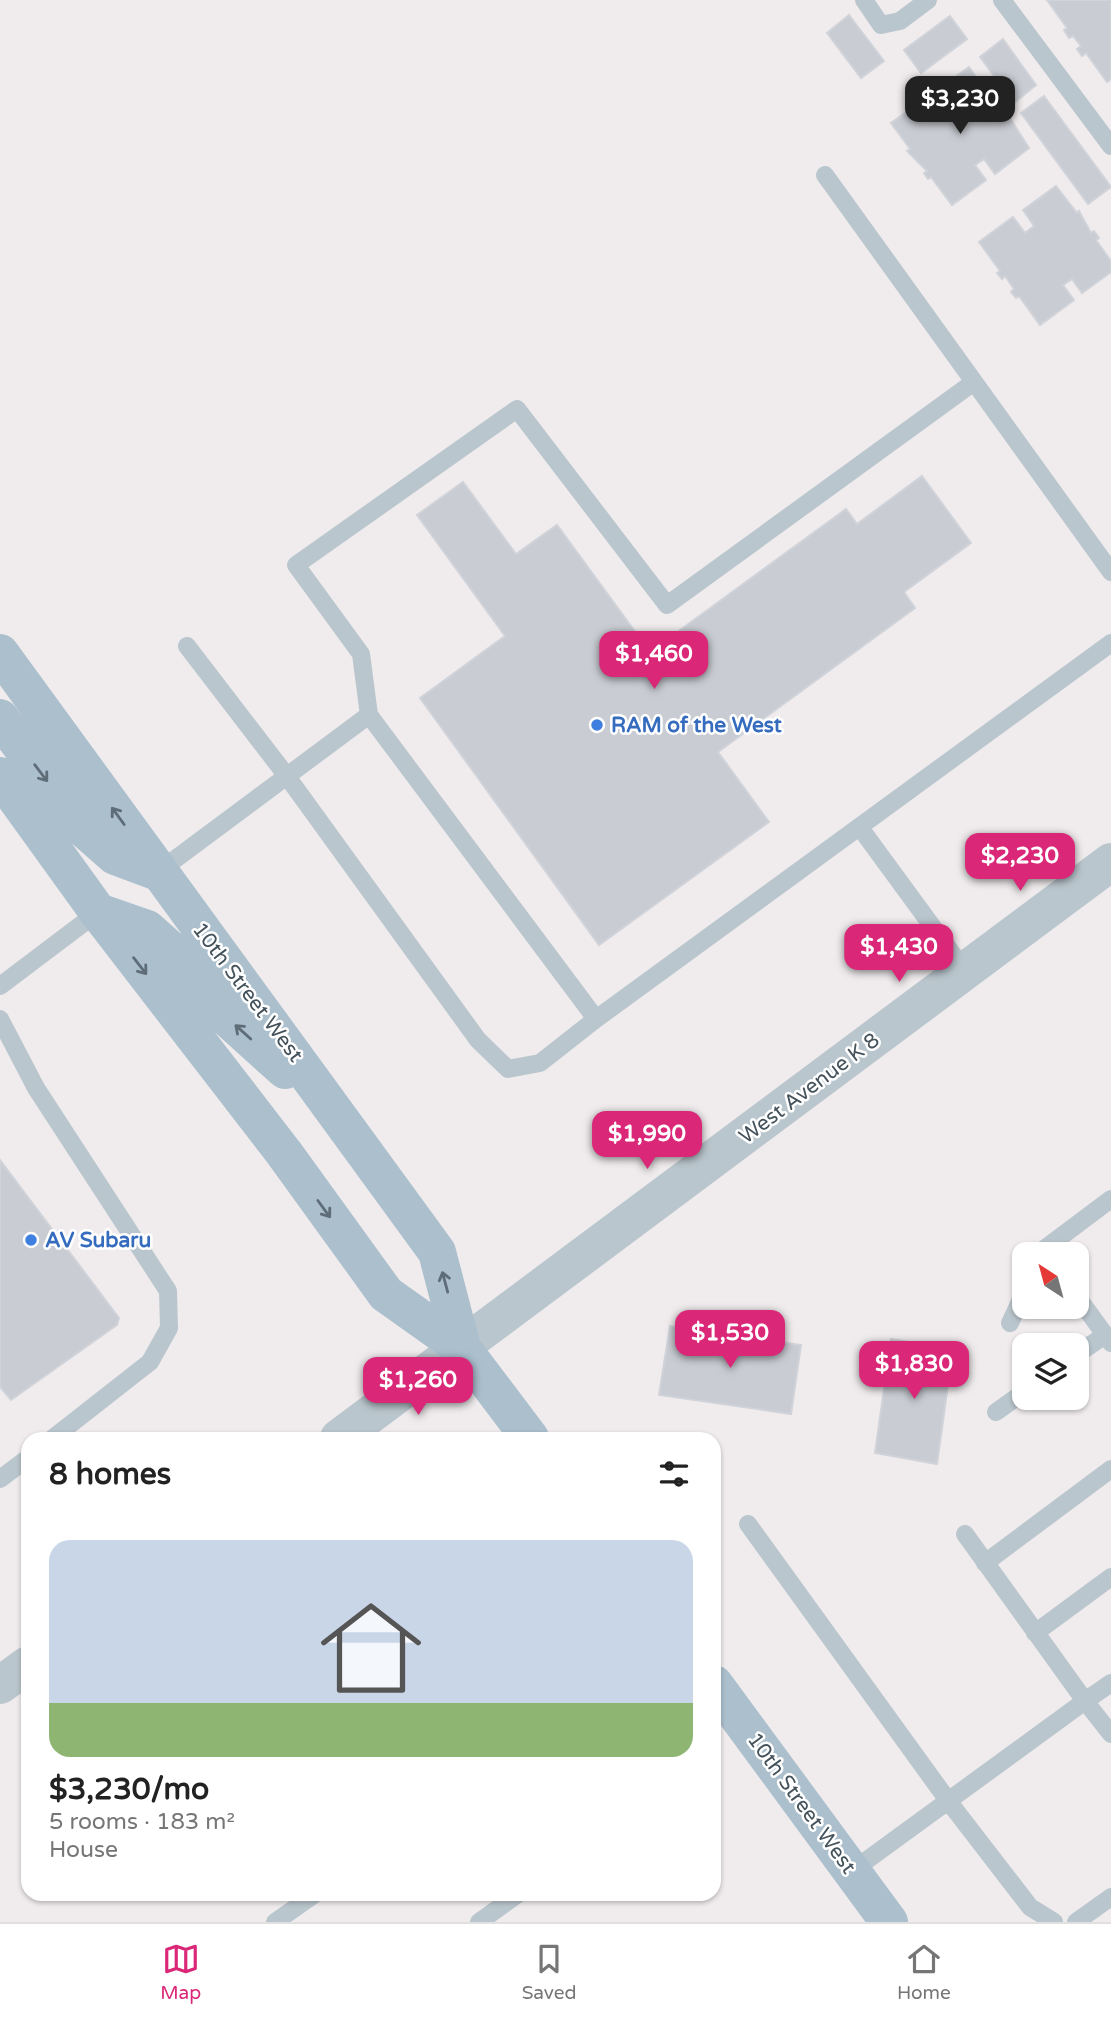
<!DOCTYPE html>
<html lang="en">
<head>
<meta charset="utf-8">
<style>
	:root { --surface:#fff; --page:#f6f6f6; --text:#222; --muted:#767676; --line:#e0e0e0; --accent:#db2777 }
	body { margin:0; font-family:"Varela Round",sans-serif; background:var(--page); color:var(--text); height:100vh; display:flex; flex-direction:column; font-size:26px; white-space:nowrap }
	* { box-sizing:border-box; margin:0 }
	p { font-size:23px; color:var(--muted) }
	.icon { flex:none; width:38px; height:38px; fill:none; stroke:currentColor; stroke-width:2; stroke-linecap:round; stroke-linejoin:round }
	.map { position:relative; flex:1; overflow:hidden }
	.side { position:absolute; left:21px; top:1432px; width:700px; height:469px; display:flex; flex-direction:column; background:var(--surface); border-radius:21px; box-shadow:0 2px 5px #0004 }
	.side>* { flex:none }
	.needle { width:46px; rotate:324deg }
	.tools { position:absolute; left:1012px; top:1242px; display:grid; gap:14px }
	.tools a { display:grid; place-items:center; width:77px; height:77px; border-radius:14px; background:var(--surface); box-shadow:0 2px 5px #0004; font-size:35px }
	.price { position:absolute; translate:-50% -60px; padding:0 16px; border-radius:14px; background:var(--accent); color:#fff; font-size:23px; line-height:46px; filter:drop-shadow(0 2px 4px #0008) }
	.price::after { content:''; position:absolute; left:50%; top:42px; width:21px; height:16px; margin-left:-10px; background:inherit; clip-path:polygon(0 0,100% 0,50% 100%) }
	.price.active { background:#222; color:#fff }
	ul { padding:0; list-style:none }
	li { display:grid; align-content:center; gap:14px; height:371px; padding:0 28px }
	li+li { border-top:2px solid var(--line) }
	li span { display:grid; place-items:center; height:217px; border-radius:21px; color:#555 }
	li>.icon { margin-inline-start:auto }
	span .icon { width:126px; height:126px; fill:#fffc; stroke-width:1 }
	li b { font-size:30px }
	h2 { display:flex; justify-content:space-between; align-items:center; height:84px; padding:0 28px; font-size:30px }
	.tabs { display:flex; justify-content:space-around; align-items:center; height:98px; border-top:2px solid var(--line); background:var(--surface); font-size:19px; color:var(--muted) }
	.tabs a { display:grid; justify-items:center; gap:4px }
	.tabs .active { color:var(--accent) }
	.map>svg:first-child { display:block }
	.building { fill:#c9ccd2; stroke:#d0d3d9; stroke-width:2 }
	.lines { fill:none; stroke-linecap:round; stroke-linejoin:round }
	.service { stroke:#bac6cd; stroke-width:18 }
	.tertiary { stroke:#bac6cd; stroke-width:38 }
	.primary { stroke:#abbfcd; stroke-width:38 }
	.oneway { stroke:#5e6d78 }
	.shop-dot { fill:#3f7fe0; stroke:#fff; stroke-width:2.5 }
	.labels { text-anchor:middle; stroke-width:5; stroke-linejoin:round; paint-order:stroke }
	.shop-label { font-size:21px; font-weight:bold; fill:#366cbe; stroke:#fff; text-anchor:start }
	.street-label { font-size:21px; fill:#44525b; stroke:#fff }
</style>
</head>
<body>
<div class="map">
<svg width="1111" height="1922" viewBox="0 0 1111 1922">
	<rect width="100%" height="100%" fill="#f0eced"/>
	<path class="building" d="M1047 0H1111V79L1107 82 1086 53 1082 56 1077 49 1081 46 1073 36 1069 38 1064 30 1067 28Z
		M849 15 884 61 861 78 827 33Z
		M950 16 967 39 921 73 904 50Z
		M1003 39 1036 85 1014 103 980 57Z
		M969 67 989 95 992 93 997 100 995 102 1003 114 1006 112 1029 148 995 174 984 159 975 165 986 180 952 205 931 177 928 179 924 173 927 171 907 151 910 149 891 123 926 98 937 114 946 108 935 92Z
		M1044 96 1111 187 1088 204 1021 113Z
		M1056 186 1077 213 1079 211 1091 233 1094 231 1099 238 1096 240 1111 261V272L1082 293 1072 279 1063 285 1074 300 1040 325 1019 296 1016 298 1011 292 1014 289 1005 276 1002 279 997 273 1000 271 979 242 1013 217 1025 233 1034 226 1023 210Z
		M922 476 971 543 904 592 915 608 718 752 769 822 599 945 420 698 505 636 417 515 463 482 516 554 557 525 650 652 846 509 857 524Z
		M0 1160 119 1318 117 1325 11 1400 0 1387Z
		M670 1326 801 1345 791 1414 659 1395Z
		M891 1339 953 1349 937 1464 875 1453Z"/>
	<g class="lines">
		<path class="service" d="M864 0 881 25 900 21 928 0
			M1002 0 1111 146
			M825 175 1111 572
			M187 646 286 775 478 1040 508 1069 540 1063 596 1019
			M369 715 361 654 296 565 517 409 667 605 974 382
			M861 829 965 971
			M158 872 369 715 596 1019 1111 643
			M0 986 98 912
			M0 1019 36 1088 168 1291 169 1328 150 1362 53 1438
			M1041 1255 1043 1250 1111 1199
			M1076 1295 1111 1343
			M1010 1323 1024 1293
			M1076 1355 1105 1335
			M996 1412 1024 1392
			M0 1479 28 1458
			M748 1524 949 1802 1030 1907 1054 1922
			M985 1563 1111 1469
			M1035 1633 1111 1577
			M1111 1683 1085 1701 1111 1734
			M852 1871 1085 1701 965 1534
			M275 1922 315 1894
			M479 1922 518 1894
			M1076 1922 1111 1897"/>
		<path class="tertiary" d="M339 1438 1111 862
			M0 1685 28 1665"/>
		<path class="primary" d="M0 653 437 1252 462 1348
			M0 718 82 827 115 856 158 872
			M0 776 98 912 284 1153 386 1294 462 1348 530 1438
			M98 912 147 929 175 954 224 1015 285 1070
			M714 1684 889 1922"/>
	</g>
	<defs><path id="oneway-shaft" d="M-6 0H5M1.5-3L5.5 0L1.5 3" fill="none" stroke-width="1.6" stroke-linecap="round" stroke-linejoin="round" transform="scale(1.75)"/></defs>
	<g class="oneway">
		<use href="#oneway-shaft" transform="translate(41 773) rotate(53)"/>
		<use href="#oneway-shaft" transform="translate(118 816) rotate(-126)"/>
		<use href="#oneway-shaft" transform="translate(140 966) rotate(52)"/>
		<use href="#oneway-shaft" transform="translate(243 1032) rotate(-138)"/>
		<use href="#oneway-shaft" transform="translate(324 1209) rotate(54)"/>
		<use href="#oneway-shaft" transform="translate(445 1282) rotate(-105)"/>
	</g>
	<g class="shop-dot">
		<circle cx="597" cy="725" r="7"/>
		<circle cx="31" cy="1240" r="7"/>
	</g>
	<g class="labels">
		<g class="shop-label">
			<text x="611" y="732">RAM of the West</text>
			<text x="45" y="1247">AV Subaru</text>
		</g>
		<g class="street-label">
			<text transform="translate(248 992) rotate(53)" y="7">10th Street West</text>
			<text transform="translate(809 1088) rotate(-37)" y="7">West Avenue K 8</text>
			<text transform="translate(802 1803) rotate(54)" y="7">10th Street West</text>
		</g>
	</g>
</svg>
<div class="tools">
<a><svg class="needle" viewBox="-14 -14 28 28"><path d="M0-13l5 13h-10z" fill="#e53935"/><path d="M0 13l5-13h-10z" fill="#767676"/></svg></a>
<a><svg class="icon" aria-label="layers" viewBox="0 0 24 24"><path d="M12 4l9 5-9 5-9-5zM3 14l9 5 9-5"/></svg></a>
</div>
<b class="price active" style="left:960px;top:136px">$3,230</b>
<b class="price" style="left:654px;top:691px">$1,460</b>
<b class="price" style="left:1020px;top:893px">$2,230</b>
<b class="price" style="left:899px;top:984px">$1,430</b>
<b class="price" style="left:647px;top:1171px">$1,990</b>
<b class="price" style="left:730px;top:1370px">$1,530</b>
<b class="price" style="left:914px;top:1401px">$1,830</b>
<b class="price" style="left:418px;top:1417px">$1,260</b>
<section class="side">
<h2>8 homes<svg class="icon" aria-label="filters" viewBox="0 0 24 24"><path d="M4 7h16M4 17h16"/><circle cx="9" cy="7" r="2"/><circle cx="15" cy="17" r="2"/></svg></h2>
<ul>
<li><span style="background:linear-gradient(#c9d6e8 75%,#8fb573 0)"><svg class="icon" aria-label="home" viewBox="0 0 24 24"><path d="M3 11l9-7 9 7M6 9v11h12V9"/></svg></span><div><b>$3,230/mo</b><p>5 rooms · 183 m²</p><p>House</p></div></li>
</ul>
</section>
</div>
<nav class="tabs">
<a class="active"><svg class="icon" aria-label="map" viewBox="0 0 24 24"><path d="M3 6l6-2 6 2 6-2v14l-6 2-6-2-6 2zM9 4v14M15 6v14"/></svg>Map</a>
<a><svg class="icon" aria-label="saved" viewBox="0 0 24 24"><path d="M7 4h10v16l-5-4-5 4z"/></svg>Saved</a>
<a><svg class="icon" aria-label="home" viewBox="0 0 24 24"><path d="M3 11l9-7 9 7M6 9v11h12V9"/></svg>Home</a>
</nav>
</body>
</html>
